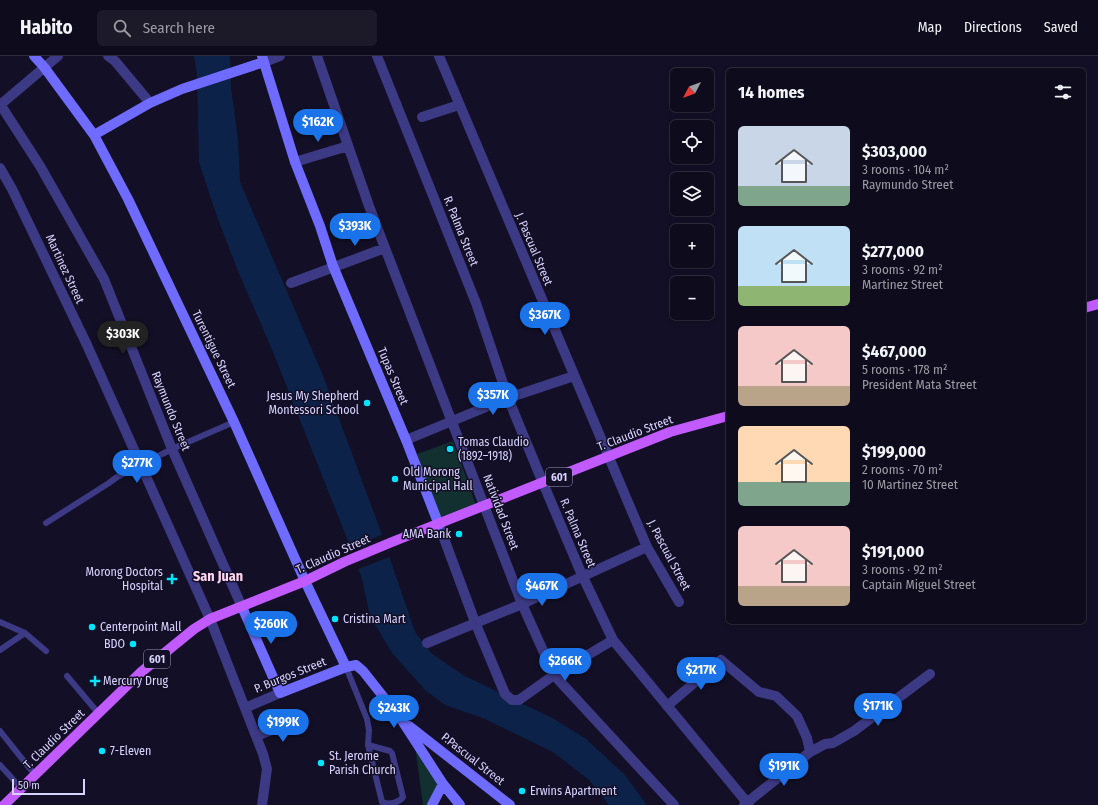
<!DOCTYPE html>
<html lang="en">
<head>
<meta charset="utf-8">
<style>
	:root { --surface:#0e0b1c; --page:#1c1929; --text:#f1f3f6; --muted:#9b9ba3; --line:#2e2b3b; --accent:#1a73e8 }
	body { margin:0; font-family:"Fira Sans Condensed",sans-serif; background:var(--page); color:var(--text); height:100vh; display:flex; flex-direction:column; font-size:15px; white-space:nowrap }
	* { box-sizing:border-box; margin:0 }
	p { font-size:13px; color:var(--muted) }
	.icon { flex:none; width:22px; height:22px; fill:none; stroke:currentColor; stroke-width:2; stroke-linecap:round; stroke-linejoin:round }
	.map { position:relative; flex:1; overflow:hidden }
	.side { position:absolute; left:726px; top:12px; width:360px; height:556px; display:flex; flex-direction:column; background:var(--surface); border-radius:6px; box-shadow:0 2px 6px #0003,0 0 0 1px var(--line) }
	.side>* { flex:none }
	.needle { width:26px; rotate:229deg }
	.buttons { position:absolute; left:670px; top:12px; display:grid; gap:8px }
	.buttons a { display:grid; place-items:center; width:44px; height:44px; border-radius:6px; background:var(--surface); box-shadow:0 2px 6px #0003,0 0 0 1px var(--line); font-size:20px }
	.scale { position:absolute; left:12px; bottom:10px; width:73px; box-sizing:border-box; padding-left:4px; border:2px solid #d9d4ff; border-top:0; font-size:11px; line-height:14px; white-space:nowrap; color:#d9d4ff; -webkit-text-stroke:3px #130f26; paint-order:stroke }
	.price { position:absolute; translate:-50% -34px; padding:0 9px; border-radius:14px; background:var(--accent); color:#fff; font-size:13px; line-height:26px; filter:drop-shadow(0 1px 2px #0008) }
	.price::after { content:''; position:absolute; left:50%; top:24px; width:12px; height:9px; margin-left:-6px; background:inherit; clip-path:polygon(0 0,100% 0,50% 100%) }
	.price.selected { background:#222; color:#fff }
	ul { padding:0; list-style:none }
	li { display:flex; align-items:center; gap:12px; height:100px; padding:0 12px }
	li span { display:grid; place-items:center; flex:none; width:112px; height:80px; border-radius:6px; color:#555 }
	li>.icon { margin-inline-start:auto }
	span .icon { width:48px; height:48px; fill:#fffc; stroke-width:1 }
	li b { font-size:17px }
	h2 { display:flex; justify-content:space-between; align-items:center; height:48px; padding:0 12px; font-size:17px }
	header { display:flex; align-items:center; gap:24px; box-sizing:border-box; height:56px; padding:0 20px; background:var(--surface); border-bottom:1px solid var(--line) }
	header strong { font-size:19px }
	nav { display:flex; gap:22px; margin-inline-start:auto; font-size:14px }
	.search { width:280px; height:36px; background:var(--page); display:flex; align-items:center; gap:10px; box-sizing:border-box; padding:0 14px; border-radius:6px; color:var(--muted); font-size:15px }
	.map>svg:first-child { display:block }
	.green { fill:#12302f }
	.water { fill:#0c2248 }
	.pier { fill:#130f26 }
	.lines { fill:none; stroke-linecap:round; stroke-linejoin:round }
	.lane { stroke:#3d3a85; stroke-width:6 }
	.street { stroke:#3d3a85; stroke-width:10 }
	.secondary { stroke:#6f6bff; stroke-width:10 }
	.primary { stroke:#c25bff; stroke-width:10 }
	.poi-dot { fill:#00e5ff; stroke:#130f26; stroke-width:1.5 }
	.labels { text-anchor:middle; stroke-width:3; stroke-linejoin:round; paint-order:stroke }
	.shield { fill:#130f26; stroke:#9e99be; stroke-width:1 }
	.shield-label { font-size:11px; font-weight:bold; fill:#d9d4ff }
	.street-label { font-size:12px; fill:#d9d4ff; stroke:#130f26 }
	.poi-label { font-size:12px; fill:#d9d4ff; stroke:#130f26; text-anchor:start }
	.quarter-label { font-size:14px; font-weight:bold; fill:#ffd6f0; stroke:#130f26 }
</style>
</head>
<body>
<header>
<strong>Habito</strong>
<div class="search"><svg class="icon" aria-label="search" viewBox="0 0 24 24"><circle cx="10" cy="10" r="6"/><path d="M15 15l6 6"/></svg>Search here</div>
<nav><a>Map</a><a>Directions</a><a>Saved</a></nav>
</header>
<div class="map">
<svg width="1098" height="749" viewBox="0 0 1098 749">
	<rect width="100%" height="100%" fill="#130f26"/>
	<path class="green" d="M453 385 476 449 440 462 417 398Z
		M414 682 443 728 432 749H423Z"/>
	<path class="water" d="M194 0H230L231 31 238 83 240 126 322 317 380 473 415 576 432 598 463 619 552 662 585 682 624 718 647 749H609L589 724 553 696 485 663 445 649 425 634 392 597 370 560 362 523 350 490 273 296 238 215 216 158 199 106 197 18Z"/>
	<path class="pier" d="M384 478 392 500 356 514 349 492Z"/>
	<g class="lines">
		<path class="lane" d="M46 467 109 427 117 421 172 393 234 366
			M0 566 25 577 46 595
			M0 594 25 577
			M346 611 367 663 369 674 368 689 382 746C388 749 399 747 403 741L392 697 390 695 368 689
			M67 620 99 658
			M0 675 35 719
			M0 709 21 732"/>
		<path class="street" d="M108 0 115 5 150 47
			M317 0 369 150 385 192 522 548 554 619 674 749
			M377 0 476 247 508 342 543 427 582 519 613 584 749 749
			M439 0 647 491 679 546
			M264 6 280 0
			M0 48 40 110 104 223 172 393 242 551
			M0 49 58 0
			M422 61 459 49
			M295 106 348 90
			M0 112 12 133 87 289 210 563 263 698 267 713 262 749
			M291 227 385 192
			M406 384 508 342 574 320
			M439 469 475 566 505 638 512 644H519L554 619 613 584
			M427 587 522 548 647 491
			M667 650 721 604 759 636 776 640 797 660 807 682 810 696
			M245 652 280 637
			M256 680 279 671 281 676 303 668
			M744 749 810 696 825 688 833 687 854 675 930 618"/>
		<path class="secondary" d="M34 0 44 11 94 79 128 143 234 366 305 525 346 611
			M262 0 295 106 320 170 333 210 406 384 439 469
			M94 79 150 47 182 33 264 6
			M242 551 280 637 346 611 356 609 363 615 401 663 443 728 460 749
			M409 670 510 749
			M432 749 443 728"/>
		<path class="primary" d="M1084 252 1098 248
			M4 749 140 617 194 573 210 563 305 525 344 506 392 486 670 376 728 360"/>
	</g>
	<g class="poi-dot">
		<circle cx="367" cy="347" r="4"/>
		<circle cx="450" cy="393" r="4"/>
		<circle cx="395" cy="423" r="4"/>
		<circle cx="459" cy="478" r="4"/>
		<path d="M170 517h4v4h4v4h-4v4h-4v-4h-4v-4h4z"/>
		<circle cx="335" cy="563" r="4"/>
		<circle cx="92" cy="571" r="4"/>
		<circle cx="133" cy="588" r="4"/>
		<path d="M93 619h4v4h4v4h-4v4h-4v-4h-4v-4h4z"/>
		<circle cx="102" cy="695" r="4"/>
		<circle cx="321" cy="707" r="4"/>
		<circle cx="522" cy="735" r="4"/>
	</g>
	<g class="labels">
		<g class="shield">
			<rect x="546" y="412" width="26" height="18" rx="3"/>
			<rect x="144" y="594" width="26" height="18" rx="3"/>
		</g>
		<g class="shield-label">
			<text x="559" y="425">601</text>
			<text x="157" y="607">601</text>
		</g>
		<g class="street-label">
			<text transform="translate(461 175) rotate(68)" y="4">R. Palma Street</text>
			<text transform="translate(534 193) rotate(67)" y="4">J. Pascual Street</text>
			<text transform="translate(65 213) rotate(65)" y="4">Martinez Street</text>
			<text transform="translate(214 293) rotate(64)" y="4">Turentigue Street</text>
			<text transform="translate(393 320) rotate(67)" y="4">Tupas Street</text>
			<text transform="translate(171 355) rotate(68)" y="4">Raymundo Street</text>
			<text transform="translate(635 377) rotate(-21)" y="4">T. Claudio Street</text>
			<text transform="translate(501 456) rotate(69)" y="4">Natividad Street</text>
			<text transform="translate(578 477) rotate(67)" y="4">R. Palma Street</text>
			<text transform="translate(333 498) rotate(-24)" y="4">T. Claudio Street</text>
			<text transform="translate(669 499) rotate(62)" y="4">J. Pascual Street</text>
			<text transform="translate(290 619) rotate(-22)" y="4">P. Burgos Street</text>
			<text transform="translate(54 683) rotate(-44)" y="4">T. Claudio Street</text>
			<text transform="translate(473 703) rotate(38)" y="4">P.Pascual Street</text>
		</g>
		<g class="poi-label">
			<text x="359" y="344" text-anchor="end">Jesus My Shepherd<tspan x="359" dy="14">Montessori School</tspan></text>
			<text x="458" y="390">Tomas Claudio<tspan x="458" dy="14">(1892–1918)</tspan></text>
			<text x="403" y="420">Old Morong<tspan x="403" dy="14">Municipal Hall</tspan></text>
			<text x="451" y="482" text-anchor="end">AMA Bank</text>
			<text x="163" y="520" text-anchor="end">Morong Doctors<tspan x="163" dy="14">Hospital</tspan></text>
			<text x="343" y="567">Cristina Mart</text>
			<text x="100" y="575">Centerpoint Mall</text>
			<text x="125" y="592" text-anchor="end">BDO</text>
			<text x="103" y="629">Mercury Drug</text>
			<text x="110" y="699">7-Eleven</text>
			<text x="329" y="704">St. Jerome<tspan x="329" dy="14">Parish Church</tspan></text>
			<text x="530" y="739">Erwins Apartment</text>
		</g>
		<g class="quarter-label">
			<text x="218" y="525">San Juan</text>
		</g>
	</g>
</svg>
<div class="buttons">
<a><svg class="needle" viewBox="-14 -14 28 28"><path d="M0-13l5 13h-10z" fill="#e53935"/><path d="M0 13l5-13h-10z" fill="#9b9ba3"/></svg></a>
<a><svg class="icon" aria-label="locate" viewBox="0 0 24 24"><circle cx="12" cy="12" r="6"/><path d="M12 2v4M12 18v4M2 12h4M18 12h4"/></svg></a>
<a><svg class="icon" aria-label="layers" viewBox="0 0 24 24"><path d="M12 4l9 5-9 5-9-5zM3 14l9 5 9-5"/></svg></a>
<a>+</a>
<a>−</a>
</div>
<div class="scale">50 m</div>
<b class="price" style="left:318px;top:87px">$162K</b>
<b class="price" style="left:355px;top:191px">$393K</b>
<b class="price" style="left:545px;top:280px">$367K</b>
<b class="price selected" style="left:123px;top:299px">$303K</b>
<b class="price" style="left:493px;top:360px">$357K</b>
<b class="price" style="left:137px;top:428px">$277K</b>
<b class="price" style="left:542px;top:551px">$467K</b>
<b class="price" style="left:271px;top:589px">$260K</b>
<b class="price" style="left:565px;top:626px">$266K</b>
<b class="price" style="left:701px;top:635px">$217K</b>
<b class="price" style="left:878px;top:671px">$171K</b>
<b class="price" style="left:394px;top:673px">$243K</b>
<b class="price" style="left:283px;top:687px">$199K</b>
<b class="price" style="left:784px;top:731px">$191K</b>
<section class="side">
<h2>14 homes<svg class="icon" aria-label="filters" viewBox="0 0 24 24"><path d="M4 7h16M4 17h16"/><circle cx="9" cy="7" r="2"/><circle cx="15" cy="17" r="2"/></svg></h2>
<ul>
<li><span style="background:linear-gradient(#c9d6e8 75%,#7fa58c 0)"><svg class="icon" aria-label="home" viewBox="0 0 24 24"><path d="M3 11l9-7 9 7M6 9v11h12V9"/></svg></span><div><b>$303,000</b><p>3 rooms · 104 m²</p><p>Raymundo Street</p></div></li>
<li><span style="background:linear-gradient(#bfe0f5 75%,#8fb573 0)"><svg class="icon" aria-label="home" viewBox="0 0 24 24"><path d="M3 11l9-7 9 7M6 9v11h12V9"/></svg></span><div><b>$277,000</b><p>3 rooms · 92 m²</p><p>Martinez Street</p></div></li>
<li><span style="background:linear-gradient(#f6c9c9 75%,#b9a48a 0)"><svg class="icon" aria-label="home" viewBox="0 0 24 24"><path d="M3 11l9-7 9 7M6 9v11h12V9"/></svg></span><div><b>$467,000</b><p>5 rooms · 178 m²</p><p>President Mata Street</p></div></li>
<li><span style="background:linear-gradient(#ffd9b3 70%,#7fa58c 0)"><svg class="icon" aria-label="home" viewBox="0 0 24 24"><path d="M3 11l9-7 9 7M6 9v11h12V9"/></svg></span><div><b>$199,000</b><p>2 rooms · 70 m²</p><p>10 Martinez Street</p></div></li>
<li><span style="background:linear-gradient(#f6c9c9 75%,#b9a48a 0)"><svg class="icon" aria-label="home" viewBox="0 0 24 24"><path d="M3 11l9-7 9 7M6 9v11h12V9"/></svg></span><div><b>$191,000</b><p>3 rooms · 92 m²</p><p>Captain Miguel Street</p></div></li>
</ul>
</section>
</div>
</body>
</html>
